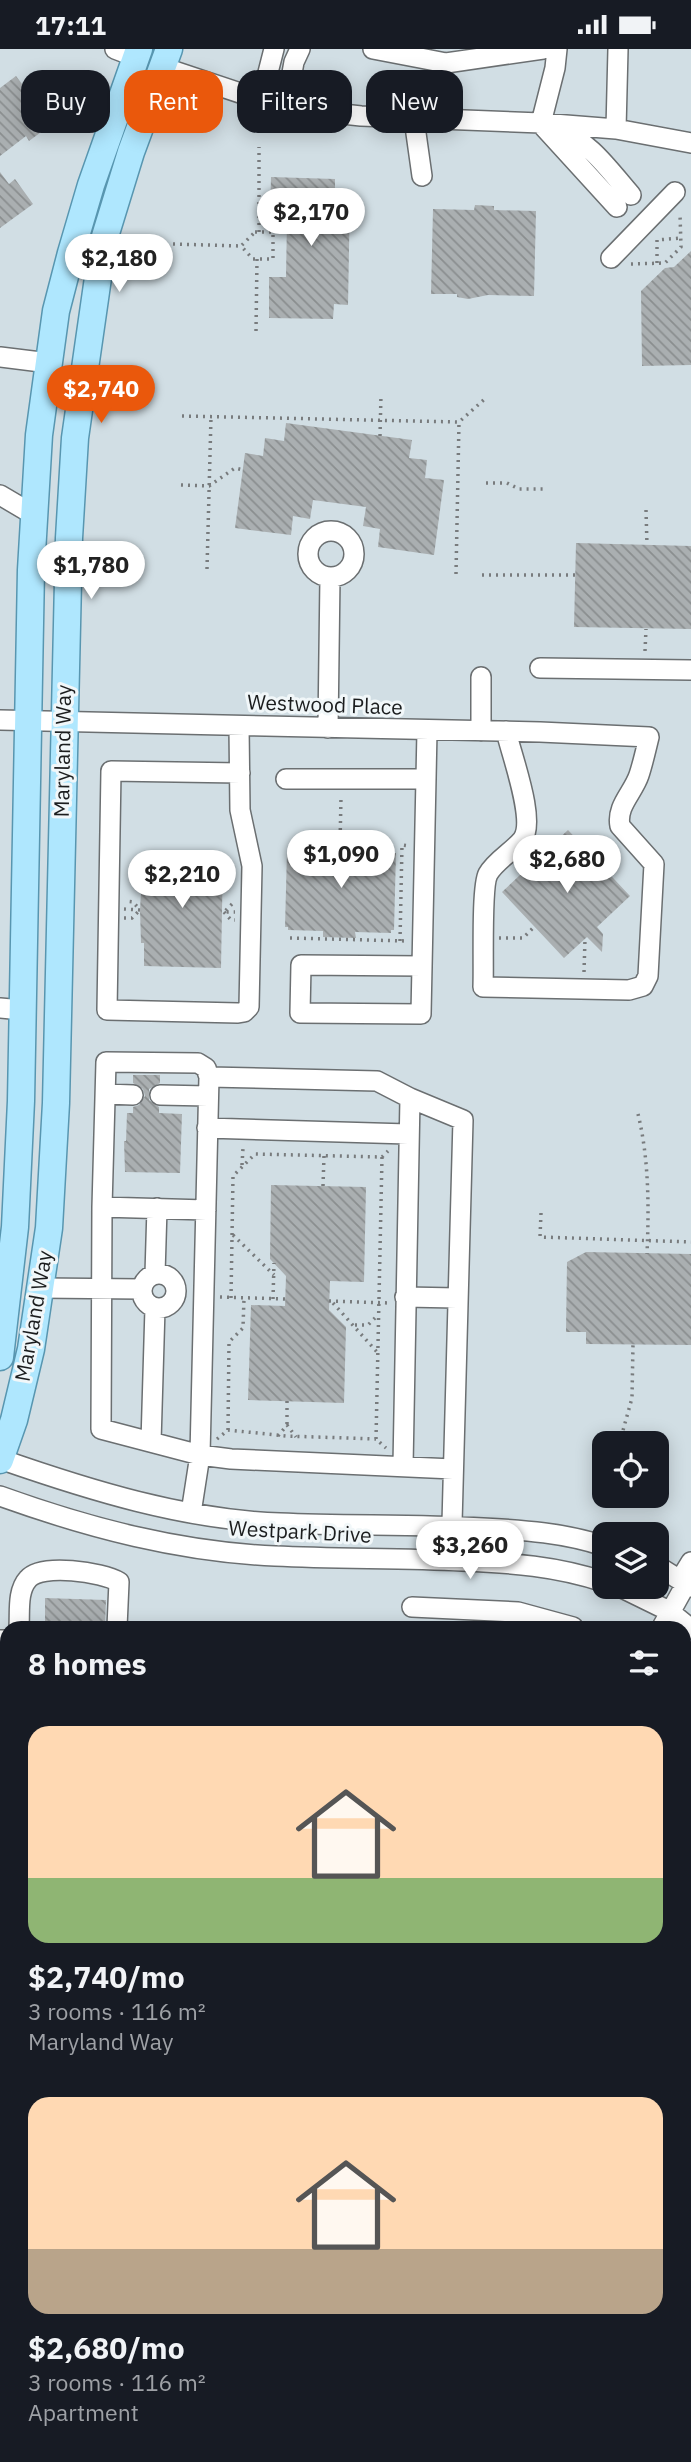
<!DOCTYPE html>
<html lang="en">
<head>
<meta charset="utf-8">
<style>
	:root { --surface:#171b24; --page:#242831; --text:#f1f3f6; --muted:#9ea1a6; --accent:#ea580c }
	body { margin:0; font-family:"IBM Plex Sans",sans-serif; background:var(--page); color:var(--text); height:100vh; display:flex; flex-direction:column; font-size:26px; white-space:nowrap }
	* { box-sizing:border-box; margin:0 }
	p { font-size:23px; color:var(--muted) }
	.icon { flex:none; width:38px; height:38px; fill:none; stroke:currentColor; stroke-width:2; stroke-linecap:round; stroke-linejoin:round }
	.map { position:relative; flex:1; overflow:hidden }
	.drawer { position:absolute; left:0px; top:1572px; width:691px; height:842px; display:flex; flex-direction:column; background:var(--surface); border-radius:21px 21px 0 0; box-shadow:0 4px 18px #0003 }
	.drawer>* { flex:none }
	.hud { position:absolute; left:21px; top:21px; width:649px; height:63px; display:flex; gap:14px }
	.fabs { position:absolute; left:592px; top:1382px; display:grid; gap:14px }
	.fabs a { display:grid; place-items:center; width:77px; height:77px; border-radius:14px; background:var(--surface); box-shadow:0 4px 18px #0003; font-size:35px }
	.price { position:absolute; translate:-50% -60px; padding:0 16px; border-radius:24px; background:#fff; color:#222; font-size:23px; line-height:46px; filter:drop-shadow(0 2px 4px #0008) }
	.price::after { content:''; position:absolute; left:50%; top:42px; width:21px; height:16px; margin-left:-10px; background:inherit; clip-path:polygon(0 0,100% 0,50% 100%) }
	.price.active { background:var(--accent); color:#fff }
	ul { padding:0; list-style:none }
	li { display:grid; align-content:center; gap:14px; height:371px; padding:0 28px }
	li span { display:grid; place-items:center; height:217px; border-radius:21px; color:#555 }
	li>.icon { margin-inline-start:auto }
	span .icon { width:126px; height:126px; fill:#fffc; stroke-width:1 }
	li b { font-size:30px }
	h2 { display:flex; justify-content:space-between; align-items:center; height:84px; padding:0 28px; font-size:30px }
	.tag { padding:0 24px; border-radius:21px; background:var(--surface); box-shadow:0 4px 18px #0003; font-size:24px; line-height:63px }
	.tag.active { background:var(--accent); color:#fff }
	.status { display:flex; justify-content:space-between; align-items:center; height:49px; padding:0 35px; background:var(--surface); direction:ltr }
	.status svg { height:19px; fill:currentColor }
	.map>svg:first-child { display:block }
	.built { fill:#d1dee4; fill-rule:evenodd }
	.park { fill:#8fdbfb }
	.building { fill:url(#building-back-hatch) }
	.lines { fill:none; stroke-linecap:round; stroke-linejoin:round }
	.minor-casing { stroke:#6b6f71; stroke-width:22 }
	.major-casing { stroke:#5896b0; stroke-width:29 }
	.path { stroke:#787b7d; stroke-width:3.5; stroke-dasharray:2 5; stroke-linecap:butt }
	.minor { stroke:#fff; stroke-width:19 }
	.major { stroke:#afe7fe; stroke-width:26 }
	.labels { text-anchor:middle; stroke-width:6; stroke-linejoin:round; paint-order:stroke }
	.street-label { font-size:21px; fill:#1b1d1e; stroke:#f1f7f9 }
</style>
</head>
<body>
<div class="status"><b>17:11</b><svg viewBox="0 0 49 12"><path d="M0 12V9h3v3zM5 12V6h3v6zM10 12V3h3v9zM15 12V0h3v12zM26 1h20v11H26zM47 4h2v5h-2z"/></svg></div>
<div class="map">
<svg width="691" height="2413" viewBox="0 0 691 2413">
	<defs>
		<pattern id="building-back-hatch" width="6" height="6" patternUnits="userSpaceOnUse" patternTransform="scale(1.75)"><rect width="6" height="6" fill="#aaafb1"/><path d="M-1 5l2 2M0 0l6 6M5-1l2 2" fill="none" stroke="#8a8e8f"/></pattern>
	</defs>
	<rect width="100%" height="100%" fill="#e4e9ec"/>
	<path class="built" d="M0 0H691V2413H0ZM604 1395H656V1447H604ZM604 1486H656V1538H604ZM7 1578H684V2406H7Z"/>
	<path class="park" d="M153 2406H377L382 2408 381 2413H153Z"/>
	<path class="building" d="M16 27 52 75 29 92 26 87 0 107V39Z
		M0 123 9 135 15 130 33 155 0 179Z
		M271 128 335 130V144L350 145 348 256 334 255 333 270 269 269V228H286L287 170H270Z
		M475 156 494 157V161L536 162 534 247 488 246 468 250 457 248V245H431L433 160 474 161Z
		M691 202V316L642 317 641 242 665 219 674 218Z
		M286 374 412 391 409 409 427 411 425 429 444 431 434 506 378 498 380 480 363 477 366 458 313 451 310 470 293 467 291 486 235 479 245 404 263 407 265 389 284 392Z
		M576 494 691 497V580L574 578Z
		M568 781 630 847 597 878 603 885 602 903 587 888 564 909 502 843Z
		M324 794 358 795V799L392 800V804H396L394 881H391V884L355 883 356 889 323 888V882L288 881V878H285L287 802H290V798L324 799Z
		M146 803 223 805 221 919 144 917V894H141L140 861 142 826H146Z
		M133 1026H160V1034L149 1040V1051L159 1058V1064L182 1065 180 1124 125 1123 124 1092H126L127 1064H133V1058L139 1056 145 1047 143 1040 133 1034Z
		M271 1136 366 1138 364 1233 330 1232 329 1261 346 1278 344 1354 248 1351 251 1256 285 1257 286 1227 270 1210Z
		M586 1203 691 1205V1296L586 1295V1283H566L567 1213Z
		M45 1549 106 1551 105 1578H45Z"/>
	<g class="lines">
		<defs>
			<path id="minor" d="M115 0 136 8
				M373 0 446 14 543 0
				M162 18 261 51 306 61 361 67 541 74 616 80 691 94
				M261 51 274 0
				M286 57 294 13 300 0
				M414 70 422 127
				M541 74 555 19 557 0
				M544 78 617 158
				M616 80 618 0
				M558 81C590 92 609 121 631 146
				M611 209 675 143
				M0 308 49 314
				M0 446 34 466
				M308 505a23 23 0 1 1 46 0a23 23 0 1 1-46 0Z
				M540 619 691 621
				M0 671 540 683 649 688C646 700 643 714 639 726 633 744 616 757 620 777L654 815 648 927 643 937 629 941 483 938C484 919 481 838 488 825 495 812 512 803 522 791 537 773 511 705 506 682
				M239 677 240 761 252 817 249 958 244 963 238 964 107 961 111 722 240 724
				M328 679 330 528
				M481 682V628
				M286 730H426
				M422 917 301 916 300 964 421 965 427 682
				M0 959 22 961
				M209 1028 377 1032 410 1049 403 1417
				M106 1045 133 1046
				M160 1046 208 1047
				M410 1049 463 1071 451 1511
				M207 1079 408 1085
				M102 1158 206 1161
				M142 1242a17 17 0 1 1 34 0a17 17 0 1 1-34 0Z
				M155 1225 157 1159
				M40 1239 141 1240
				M405 1248 457 1249
				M151 1393 155 1259
				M0 1410C89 1441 185 1471 280 1474 348 1477 415 1475 483 1479 524 1481 565 1484 604 1497
				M0 1447C89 1479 180 1503 275 1507 337 1510 400 1509 462 1512 511 1514 557 1517 604 1533
				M191 1464 200 1406 209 1028 206 1019 198 1014 106 1013 102 1158 101 1380 200 1406 231 1410 453 1420
				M656 1516 691 1538
				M680 1531 691 1513
				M620 1538 669 1562 691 1580
				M412 1558 518 1563 573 1578
				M19 1578C20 1563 17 1542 28 1530 41 1514 102 1523 119 1533L117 1578
				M662 1578 686 1535
				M0 1591H7
				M0 1637H7
				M0 1686H7
				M684 1690 691 1682
				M684 1750 691 1757
				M0 1759 7 1761
				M684 1796 691 1778
				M684 1814 691 1817
				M0 1876 7 1872
				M684 1879 691 1874
				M0 1902H7
				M0 2041 5 2024 7 1989
				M0 2105 7 2108
				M684 2384 691 2392
				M8 2413 9 2406
				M57 2413V2406
				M432 2413V2406
				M505 2413V2406
				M567 2413V2406"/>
			<path id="major" d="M0 1308 15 1178 21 1052 31 521 39 386 56 262 71 204 91 136 139 0
				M0 1411 14 1371 31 1300 49 1179 56 1054 69 489 75 389 103 194 131 103 169 0"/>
		</defs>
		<use href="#minor" class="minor-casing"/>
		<use href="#major" class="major-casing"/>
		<path class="path" d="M255 183H273V210H253L241 197Z
			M259 183V98
			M173 195 241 197
			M657 214V191L681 189
			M631 215 665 214 681 198 680 165
			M256 282 257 210
			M182 367 459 373 487 348
			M380 387 381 345
			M486 434H507L519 440H546
			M181 436 209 437 235 419 243 421
			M646 461 647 496
			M207 520 211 368
			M456 525 459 373
			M482 526H575
			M645 602 646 580
			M340 795 341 748
			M599 814 615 798
			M232 855 224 863H235
			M124 860 140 861 133 853 125 852
			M224 863 231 871H235
			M124 869H132L140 861
			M290 889 407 892
			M499 889H523L534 878
			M400 892 402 796 409 797
			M584 923 585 890
			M638 1065C649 1110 649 1158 647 1205
			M382 1108 376 1390 386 1399
			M242 1116 243 1099
			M323 1137 324 1107
			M541 1164 540 1188 691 1193
			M233 1186 274 1226
			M220 1248 285 1250
			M231 1249 233 1127 255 1105 382 1108 388 1102
			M273 1250 274 1214
			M329 1252 390 1254
			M333 1254 377 1303
			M355 1276H368L378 1266
			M287 1352V1376
			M228 1381 229 1293 243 1279 244 1249
			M278 1387 287 1376 296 1388
			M217 1390 228 1381 286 1387 376 1390
			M622 1395V1385L632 1349 633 1295
			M174 2406 243 2412
			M287 2406 292 2413
			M132 2413 133 2406
			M405 2413V2406"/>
		<use href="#minor" class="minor"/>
		<use href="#major" class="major"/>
	</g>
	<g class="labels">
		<g class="street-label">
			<text transform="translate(325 656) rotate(2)" y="7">Westwood Place</text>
			<text transform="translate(63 702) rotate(-89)" y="7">Maryland Way</text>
			<text transform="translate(34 1267) rotate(-80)" y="7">Maryland Way</text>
			<text transform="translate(300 1483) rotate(3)" y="7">Westpark Drive</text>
		</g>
	</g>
</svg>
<div class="fabs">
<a><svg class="icon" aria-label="locate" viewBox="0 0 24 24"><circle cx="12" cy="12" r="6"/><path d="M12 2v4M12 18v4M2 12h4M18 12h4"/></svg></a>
<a><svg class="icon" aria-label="layers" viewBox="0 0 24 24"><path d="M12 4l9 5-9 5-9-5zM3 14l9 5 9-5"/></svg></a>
</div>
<b class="price" style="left:311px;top:199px">$2,170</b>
<b class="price" style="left:119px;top:245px">$2,180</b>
<b class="price active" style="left:101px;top:376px">$2,740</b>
<b class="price" style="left:91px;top:552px">$1,780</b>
<b class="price" style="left:341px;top:841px">$1,090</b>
<b class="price" style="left:567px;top:846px">$2,680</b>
<b class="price" style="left:182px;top:861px">$2,210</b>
<b class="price" style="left:470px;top:1532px">$3,260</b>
<div class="hud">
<a class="tag">Buy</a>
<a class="tag active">Rent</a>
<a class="tag">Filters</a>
<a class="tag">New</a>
</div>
<section class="drawer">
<h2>8 homes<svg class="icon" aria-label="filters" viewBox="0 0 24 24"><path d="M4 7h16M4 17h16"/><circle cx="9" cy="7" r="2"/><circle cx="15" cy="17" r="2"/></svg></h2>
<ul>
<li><span style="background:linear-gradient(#ffd9b3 70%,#8fb573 0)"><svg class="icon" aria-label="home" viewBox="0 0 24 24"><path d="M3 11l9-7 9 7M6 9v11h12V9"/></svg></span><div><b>$2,740/mo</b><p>3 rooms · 116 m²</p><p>Maryland Way</p></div></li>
<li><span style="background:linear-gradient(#ffd9b3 70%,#b9a48a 0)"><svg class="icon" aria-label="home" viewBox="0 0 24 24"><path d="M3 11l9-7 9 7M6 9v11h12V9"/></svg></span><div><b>$2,680/mo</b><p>3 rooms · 116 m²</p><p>Apartment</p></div></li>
</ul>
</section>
</div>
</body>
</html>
